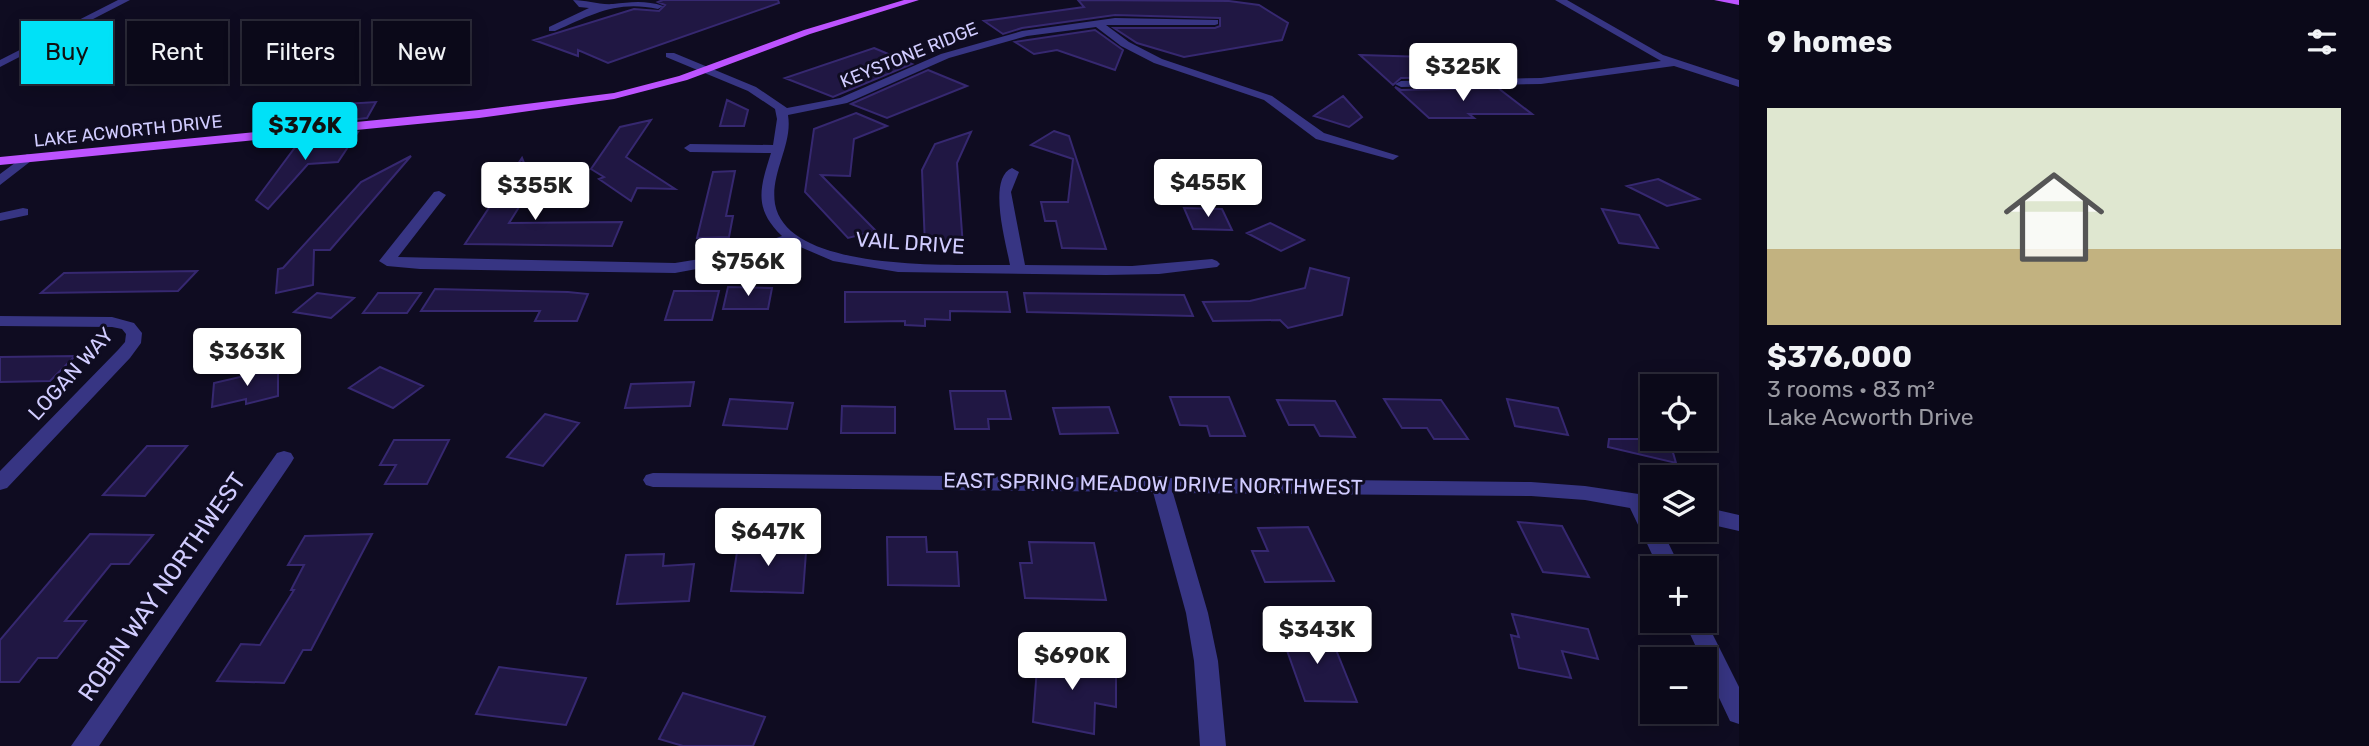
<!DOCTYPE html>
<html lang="en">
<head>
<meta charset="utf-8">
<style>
	:root { --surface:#0b0919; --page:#191726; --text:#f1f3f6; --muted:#9a9aa2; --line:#2b2a38; --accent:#00e1f7 }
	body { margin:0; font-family:Rubik,sans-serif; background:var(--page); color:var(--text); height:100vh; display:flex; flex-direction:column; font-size:26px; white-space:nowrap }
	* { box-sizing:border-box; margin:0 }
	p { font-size:23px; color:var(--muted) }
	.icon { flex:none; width:38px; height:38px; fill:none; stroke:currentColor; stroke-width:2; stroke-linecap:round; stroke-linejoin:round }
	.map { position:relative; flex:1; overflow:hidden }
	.sheet { display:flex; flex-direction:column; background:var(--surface); width:630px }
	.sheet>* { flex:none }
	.banner { position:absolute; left:21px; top:21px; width:665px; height:63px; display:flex; gap:14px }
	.controls { position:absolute; left:1640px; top:374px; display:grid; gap:14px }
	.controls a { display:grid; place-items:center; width:77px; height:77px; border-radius:0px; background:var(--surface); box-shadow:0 4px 18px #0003,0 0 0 2px var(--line); font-size:35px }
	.price { position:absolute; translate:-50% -60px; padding:0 16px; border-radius:7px; background:#fff; color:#222; font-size:23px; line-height:46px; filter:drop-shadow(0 2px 4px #0008) }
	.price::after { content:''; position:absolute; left:50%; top:42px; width:21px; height:16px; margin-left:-10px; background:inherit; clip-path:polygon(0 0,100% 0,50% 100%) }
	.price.on { background:var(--accent); color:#111 }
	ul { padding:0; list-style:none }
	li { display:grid; align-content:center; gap:14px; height:371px; padding:0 28px }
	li+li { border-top:2px solid var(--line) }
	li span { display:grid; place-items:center; height:217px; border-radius:0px; color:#555 }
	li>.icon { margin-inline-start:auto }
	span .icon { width:126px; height:126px; fill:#fffc; stroke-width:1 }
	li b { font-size:30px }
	h2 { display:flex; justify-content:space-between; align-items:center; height:84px; padding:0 28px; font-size:30px }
	.chip { padding:0 24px; border-radius:0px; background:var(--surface); box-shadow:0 4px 18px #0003,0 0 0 2px var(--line); font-size:24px; line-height:63px }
	.chip.on { background:var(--accent); color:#111 }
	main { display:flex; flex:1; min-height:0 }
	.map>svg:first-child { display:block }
	.building { fill:#201743; stroke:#362870; stroke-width:2 }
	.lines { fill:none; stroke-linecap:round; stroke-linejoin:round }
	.minor { fill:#373583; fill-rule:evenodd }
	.major { fill:#bd53ff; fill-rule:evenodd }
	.labels { text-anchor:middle; stroke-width:6; stroke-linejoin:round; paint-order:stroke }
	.far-street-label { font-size:18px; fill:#d1ccff; stroke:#0f0c21 }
	.street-label { font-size:21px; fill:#d1ccff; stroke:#0f0c21 }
	.near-street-label { font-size:24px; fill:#d1ccff; stroke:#0f0c21 }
</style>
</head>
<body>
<main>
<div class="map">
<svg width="1739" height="746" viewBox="0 0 1739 746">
	<rect width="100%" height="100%" fill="#0f0c21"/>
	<path class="building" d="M663 0H778L779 3 608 63 578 50V56L534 40 634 9 659 11 665 5 658 2Z
		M1078 0 1229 1 1259 5 1288 23 1282 40 1184 57 1137 43 1114 28H1215L1220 26V18L1115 15 1022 28 1003 34 984 21 1084 7Z
		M1095 30 1123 50 1115 70 1057 50 1034 54 1015 42Z
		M874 48 912 64 833 97 785 78Z
		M1360 55 1461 58 1484 77 1401 78 1393 85Z
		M928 70 967 86 887 118 851 104Z
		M1395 87 1401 90 1498 88 1532 114H1469L1474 118H1429Z
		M1343 96 1362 117 1349 127 1314 116Z
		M727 100 748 110 744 126H720Z
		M376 102 367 118 313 124 327 105Z
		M856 113 887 126 854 139 850 176 821 175 876 231 848 238 805 192 814 129Z
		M651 120 626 157 675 189 637 188 631 201 599 179 604 177 591 169 620 127Z
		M1054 131 1069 136 1106 249 1062 248 1056 221H1045L1041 202H1068L1073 159 1031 145Z
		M358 132 338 162 308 164 268 209 256 200 302 138Z
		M971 132 957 163 963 247 925 246 922 170 935 144Z
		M411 156 330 250H314L313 285 276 293 278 269 283 268 361 182Z
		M522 158 533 185 509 223 622 222 612 246 465 244Z
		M735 171 726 216H733L729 237 697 238 713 172Z
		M1658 179 1699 199 1667 206 1627 186Z
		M1184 208 1222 209 1232 230 1193 229Z
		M1602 209 1639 215 1658 248 1619 243Z
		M1270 223 1304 240 1281 251 1247 233Z
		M1310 268 1349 278 1342 315 1288 328 1280 320 1213 321 1203 302 1250 301 1305 288Z
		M197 271 178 291 41 293 64 273Z
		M728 287 772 288 768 309H723Z
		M435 289 568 292 588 294 577 321H535L540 311H421Z
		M674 291H719L712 320H665Z
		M845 292H1007L1010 312 950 311V320L925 319V326L905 325V321L845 322Z
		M317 293 354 298 331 318 294 312Z
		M378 293H421L407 313H363Z
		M1024 293 1184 295 1193 316 1027 312Z
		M75 356 50 381 0 382V357Z
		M380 367 423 386 393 408 349 388Z
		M278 368V396L246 404V399L212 407 214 383Z
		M694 382 690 406 625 408 631 384Z
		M950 391H1005L1011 419H988L989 429H955Z
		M1170 397H1229L1245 436H1210L1207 426 1180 425Z
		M730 399 793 403 787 429 723 425Z
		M1384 399 1441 400 1468 439H1434L1427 428H1402Z
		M1507 399 1558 408 1568 435 1515 426Z
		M1277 400 1335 401 1355 437 1320 436 1314 425H1289Z
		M842 406 895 407V433H841Z
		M1109 407 1118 433 1060 434 1053 408Z
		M545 414 579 423 543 466 507 457Z
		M1609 439H1669L1676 463 1608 447Z
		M394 440H449L427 484H385L396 465H380Z
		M147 446H187L145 496 103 495Z
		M1518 522 1562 526 1589 577 1543 572Z
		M1308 527 1334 581 1265 582 1252 551H1268L1258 528Z
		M90 534 153 535 129 564H111L65 621H86L57 658H38L19 682H0V640Z
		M372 534 311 650H303L284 683 217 681 241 644 260 645 294 590H291L304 565H288L305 536Z
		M887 537H926L927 552H957L959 586 888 585Z
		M739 539H776L774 552H806L803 593 731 591Z
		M1029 542 1094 543 1106 600 1025 598 1020 563H1032Z
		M664 554 663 566 694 564 689 601 617 604 626 555Z
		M1512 614 1588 629 1598 659 1562 651 1571 678 1519 668 1511 635 1519 637Z
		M1279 628 1328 630 1357 702 1305 701Z
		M1038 654 1116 667V707L1095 703 1094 734 1033 722Z
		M499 667 586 678 566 725 476 714Z
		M683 693 765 717 753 746H683L659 739Z"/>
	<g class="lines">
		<path class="minor" d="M118 0H130L0 67V60Z
			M573 0C586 0 599 5 613 4 630 2 646 0 663 6L658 9C617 0 593 14 555 31H549V27L589 8 579 7Z
			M1555 0H1567L1663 55 1739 80V87L1674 66 1541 84 1401 87 1395 84 1401 81 1541 78 1661 61Z
			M1115 18 1218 20V24L1215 25H1106L1129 42 1162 59 1272 96 1324 133 1399 156 1393 160 1316 139 1264 100 1154 63 1121 46 1096 27 1027 36 949 58 847 103 788 115C793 145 770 173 775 204 788 274 957 264 1010 265 1006 243 987 178 1012 168L1019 172 1011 192 1025 265 1132 266 1212 259 1217 261 1220 264 1217 267 1159 274 1106 275 898 272 833 261 791 243 740 261 675 273 420 269 387 266 379 261 434 192 439 191 446 195 398 257 675 263 731 254 782 236C753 208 760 188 771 153L690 152 684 148 690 144 773 145 777 119 775 109 748 91 666 57V53H674L756 87 787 108 840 98 941 54 1022 31Z
			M27 154 31 155V161L0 185V174Z
			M23 208 28 209V215L0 221V213Z
			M0 316 112 317 134 323 142 333 141 343 130 358 7 488 0 490V471L118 350 125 342 126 334 122 329 112 327 0 326Z
			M284 451 291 453 294 458 291 463 99 746H71L277 453Z
			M653 473 1153 478 1160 476 1167 478 1531 482 1585 486 1652 496V530H1662L1681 569H1659L1630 508 1585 500 1531 496 1173 493 1208 613 1218 661 1226 746H1200L1194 661 1186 613 1153 492 653 487 646 485 643 480 646 475Z
			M1704 507 1739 515V531L1704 523Z
			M1704 617 1739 687V724L1730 721 1704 666V660H1702L1684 621H1704Z"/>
		<path class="major" d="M904 0H919L810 34 687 80 614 99 479 118 0 165V157L479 110 614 93 679 76 804 30Z
			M1714 0H1739V5Z"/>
	</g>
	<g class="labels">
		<g class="far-street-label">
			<text transform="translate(909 55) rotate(-22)" y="6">KEYSTONE RIDGE</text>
			<text transform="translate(128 131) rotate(-6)" y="6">LAKE ACWORTH DRIVE</text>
		</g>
		<g class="street-label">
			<text transform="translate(910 243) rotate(4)" y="7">VAIL DRIVE</text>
			<text transform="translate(71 374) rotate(-48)" y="7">LOGAN WAY</text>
			<text transform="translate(1153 484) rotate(1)" y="7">EAST SPRING MEADOW DRIVE NORTHWEST</text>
		</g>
		<g class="near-street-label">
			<text transform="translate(162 587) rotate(-55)" y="8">ROBIN WAY NORTHWEST</text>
		</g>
	</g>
</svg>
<div class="controls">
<a><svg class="icon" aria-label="locate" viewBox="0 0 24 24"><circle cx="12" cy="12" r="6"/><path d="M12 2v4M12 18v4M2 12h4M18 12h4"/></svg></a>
<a><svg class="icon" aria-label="layers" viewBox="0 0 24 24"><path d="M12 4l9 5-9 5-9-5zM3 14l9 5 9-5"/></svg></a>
<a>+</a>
<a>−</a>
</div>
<b class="price" style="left:1463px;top:103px">$325K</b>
<b class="price on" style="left:305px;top:162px">$376K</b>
<b class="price" style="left:1208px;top:219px">$455K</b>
<b class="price" style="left:535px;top:222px">$355K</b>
<b class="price" style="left:748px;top:298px">$756K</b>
<b class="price" style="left:247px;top:388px">$363K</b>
<b class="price" style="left:768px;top:568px">$647K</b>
<b class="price" style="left:1317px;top:666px">$343K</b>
<b class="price" style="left:1072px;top:692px">$690K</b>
<div class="banner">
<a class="chip on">Buy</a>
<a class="chip">Rent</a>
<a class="chip">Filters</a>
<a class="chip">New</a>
</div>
</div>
<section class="sheet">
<h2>9 homes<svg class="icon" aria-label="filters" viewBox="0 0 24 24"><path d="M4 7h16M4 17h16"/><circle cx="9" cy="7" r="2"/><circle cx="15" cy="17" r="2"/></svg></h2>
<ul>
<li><span style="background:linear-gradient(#dfe7d0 65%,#c2b280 0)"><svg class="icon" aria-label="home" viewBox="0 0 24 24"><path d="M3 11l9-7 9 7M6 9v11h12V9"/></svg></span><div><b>$376,000</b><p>3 rooms · 83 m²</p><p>Lake Acworth Drive</p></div></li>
</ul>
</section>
</main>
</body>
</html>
